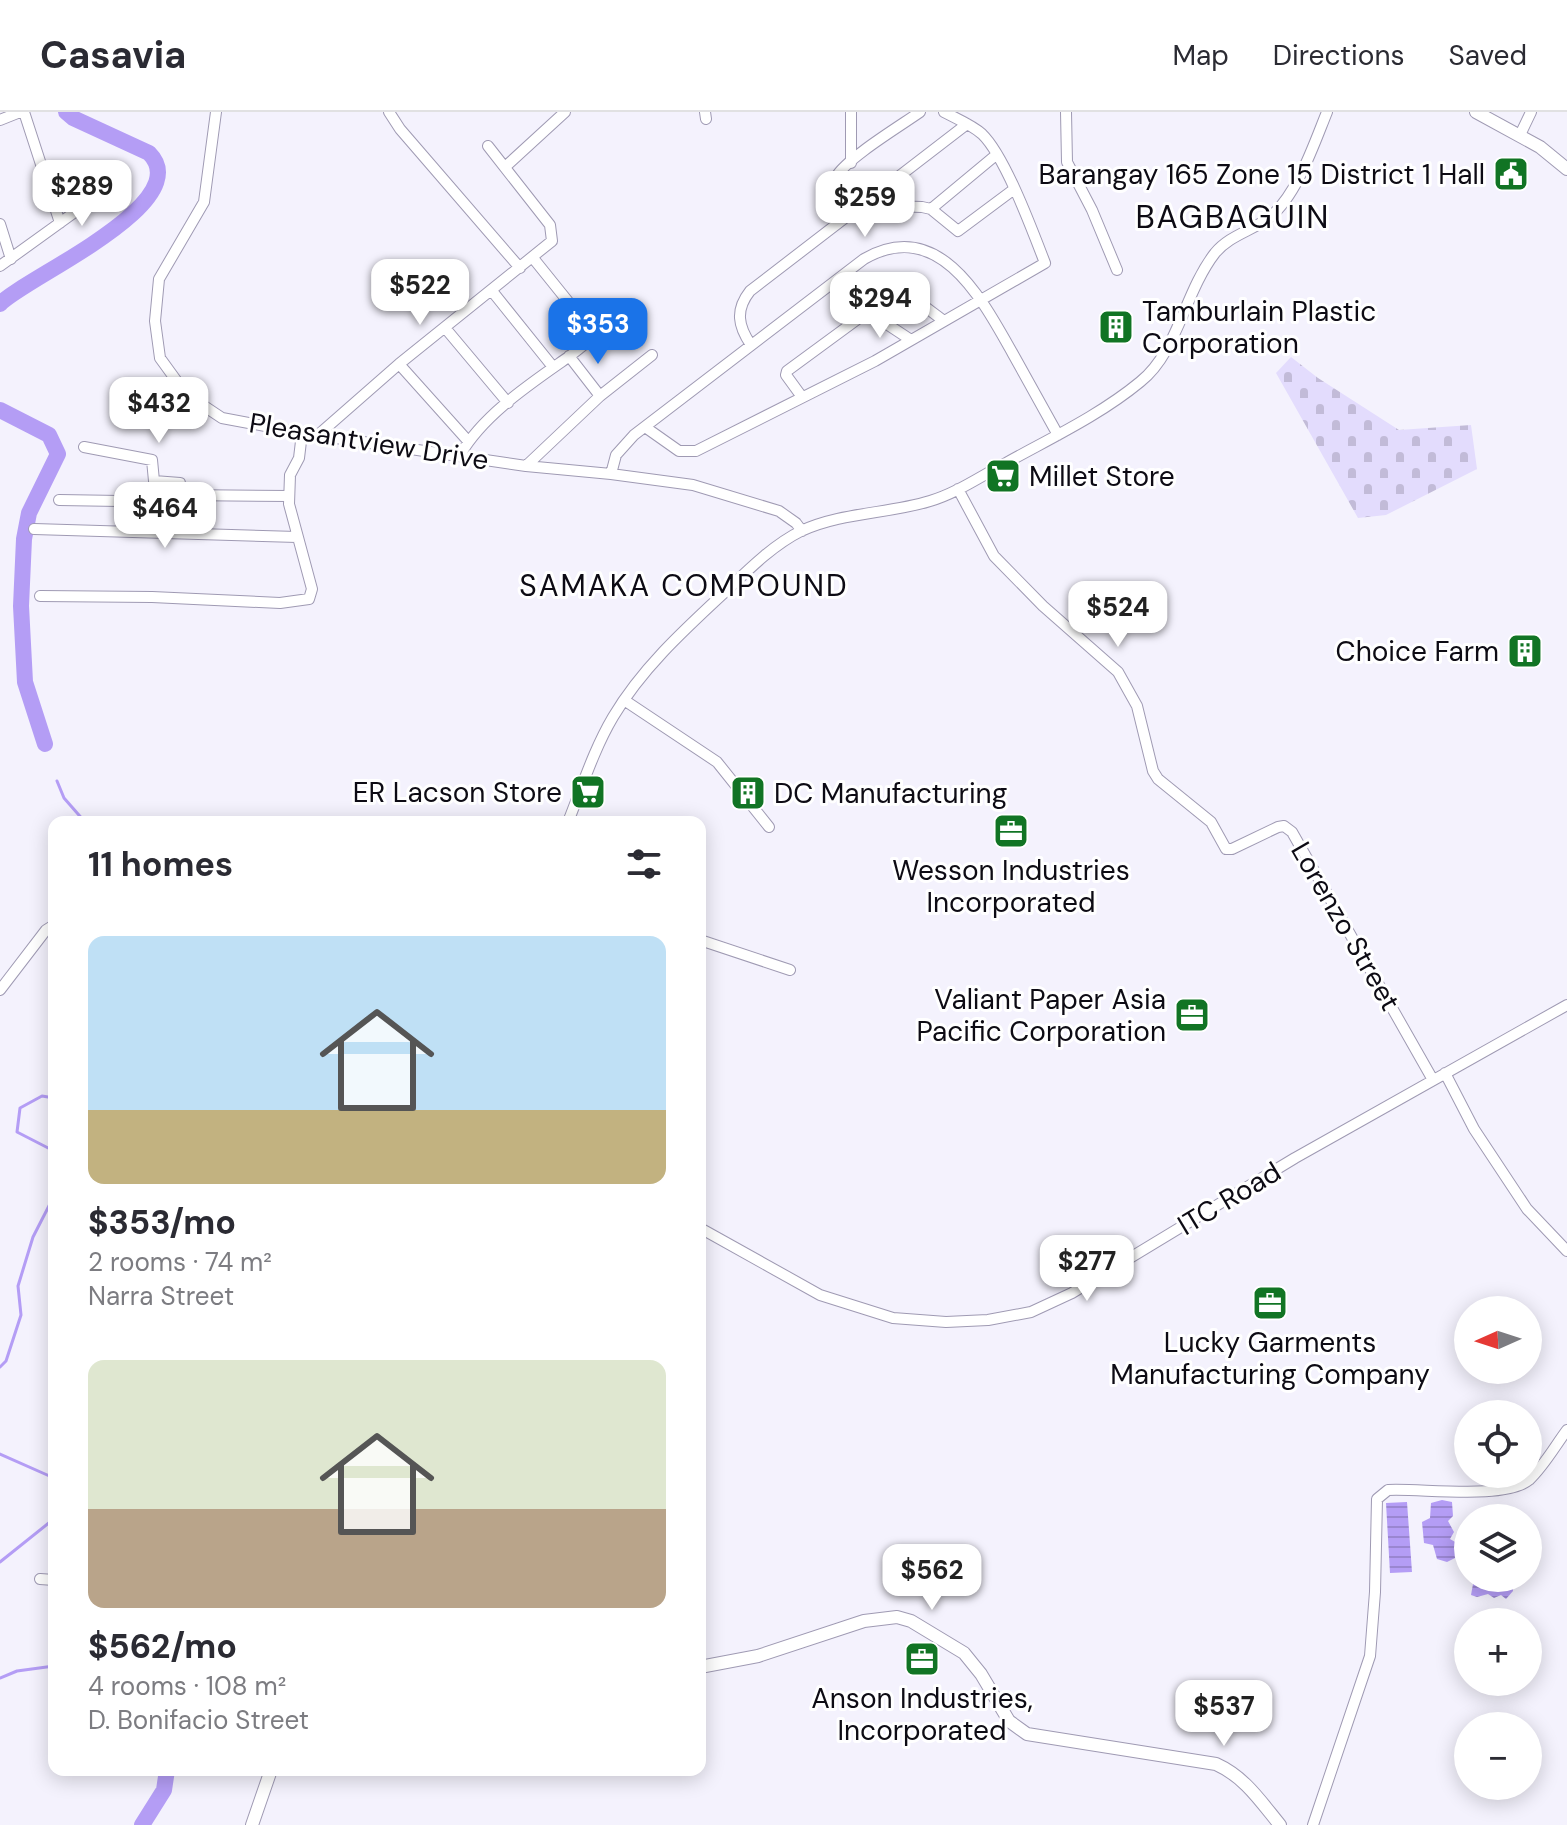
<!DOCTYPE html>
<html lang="en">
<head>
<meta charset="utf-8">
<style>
	:root { --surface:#fff; --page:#f7f7f7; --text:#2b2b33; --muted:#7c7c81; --line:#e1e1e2; --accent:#1a73e8 }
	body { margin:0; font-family:"DM Sans",sans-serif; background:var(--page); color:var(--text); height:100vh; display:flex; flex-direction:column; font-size:30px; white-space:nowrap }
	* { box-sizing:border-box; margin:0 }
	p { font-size:26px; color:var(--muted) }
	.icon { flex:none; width:44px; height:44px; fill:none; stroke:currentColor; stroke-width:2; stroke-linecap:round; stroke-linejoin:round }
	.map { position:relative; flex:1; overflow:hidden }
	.side { position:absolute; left:48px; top:704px; width:658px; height:960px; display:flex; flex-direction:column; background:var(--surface); border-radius:16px; box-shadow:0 4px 20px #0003 }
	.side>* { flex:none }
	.needle { width:52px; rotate:267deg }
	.controls { position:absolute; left:1454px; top:1184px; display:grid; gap:16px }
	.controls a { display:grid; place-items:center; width:88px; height:88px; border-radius:50%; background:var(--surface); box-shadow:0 4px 20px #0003; font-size:40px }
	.price { position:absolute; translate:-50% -68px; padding:0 18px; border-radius:16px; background:#fff; color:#222; font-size:26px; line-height:52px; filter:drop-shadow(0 2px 4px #0008) }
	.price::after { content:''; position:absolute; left:50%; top:48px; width:24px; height:18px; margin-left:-12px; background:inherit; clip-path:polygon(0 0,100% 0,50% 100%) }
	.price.on { background:var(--accent); color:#fff }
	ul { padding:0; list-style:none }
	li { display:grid; align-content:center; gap:16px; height:424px; padding:0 40px }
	li span { display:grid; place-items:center; height:248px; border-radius:16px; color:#555 }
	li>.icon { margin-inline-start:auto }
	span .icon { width:144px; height:144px; fill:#fffc; stroke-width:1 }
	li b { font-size:34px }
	h2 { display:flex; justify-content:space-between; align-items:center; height:96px; padding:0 40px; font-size:34px }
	header { display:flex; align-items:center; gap:48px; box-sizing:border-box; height:112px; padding:0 40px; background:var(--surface); border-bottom:2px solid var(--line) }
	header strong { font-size:38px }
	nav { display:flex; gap:44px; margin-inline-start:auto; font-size:28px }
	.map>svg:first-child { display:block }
	.cemetery { fill:url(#cemetery-stones) }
	.water { fill:url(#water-rules) }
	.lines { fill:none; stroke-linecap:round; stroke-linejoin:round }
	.stream { stroke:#b49df5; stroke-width:3 }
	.river { stroke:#b49df5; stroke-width:16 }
	.minor-casing { stroke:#9f9ab3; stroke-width:12 }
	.major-casing { stroke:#9f9ab3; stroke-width:14 }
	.minor { stroke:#fff; stroke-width:10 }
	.major { stroke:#fff; stroke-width:12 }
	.labels { text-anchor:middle; stroke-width:6; stroke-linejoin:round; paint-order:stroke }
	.poi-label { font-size:28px; fill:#0d0b14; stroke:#fff; text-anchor:end }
	.street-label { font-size:28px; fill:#0d0b14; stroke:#fff }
	.neighbourhood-label { font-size:30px; letter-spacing:2px; fill:#0d0b14; stroke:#fff }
	.quarter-label { font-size:32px; letter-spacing:2px; fill:#0d0b14; stroke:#fff }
</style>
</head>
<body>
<header>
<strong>Casavia</strong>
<nav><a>Map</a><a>Directions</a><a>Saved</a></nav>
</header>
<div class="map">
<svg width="1567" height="1713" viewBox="0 0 1567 1713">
	<defs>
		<pattern id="cemetery-stones" width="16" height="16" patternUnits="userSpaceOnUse" patternTransform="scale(2)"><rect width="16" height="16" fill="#e3dcfd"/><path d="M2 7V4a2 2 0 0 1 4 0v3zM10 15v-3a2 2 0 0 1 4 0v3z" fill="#c2bbd8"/></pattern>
		<pattern id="water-rules" width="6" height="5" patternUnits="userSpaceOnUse" patternTransform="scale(2)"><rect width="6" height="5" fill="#b49df5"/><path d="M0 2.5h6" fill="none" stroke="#9a86d1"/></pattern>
	</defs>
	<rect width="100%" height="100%" fill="#f4f2fd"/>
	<path class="cemetery" d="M1291 245 1318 266 1399 318 1471 313 1477 357 1386 403 1358 406 1276 261Z"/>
	<path class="water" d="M1442 1388 1452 1390 1453 1404 1448 1409 1454 1420 1450 1427 1457 1431V1445L1447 1450 1437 1447 1433 1433 1424 1431 1422 1410 1430 1406 1431 1391Z
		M1407 1390 1412 1460 1390 1461 1386 1391Z
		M1508 1468 1513 1471V1479L1506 1487 1501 1483 1494 1486 1488 1482 1477 1485 1471 1483 1473 1472H1487L1493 1469 1500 1472Z"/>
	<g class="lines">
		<path class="stream" d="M57 669 64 686 85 710
			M54 986 42 984 20 996 17 1020 54 1039
			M0 1255 6 1249 21 1203 18 1174 33 1125 54 1084
			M0 1342 54 1366
			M0 1450 50 1410 54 1404
			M0 1566 17 1559 54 1554"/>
		<path class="river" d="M0 192C24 166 199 91 149 41L73 6 66 0
			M0 298 49 323 58 342 29 401 24 427 21 494 25 570 45 632
			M142 1713 164 1678 167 1658"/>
		<defs>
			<path id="minor" d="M24 0 60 111
				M216 0 204 90 159 167 155 209 160 246 181 275 201 292 222 306 302 321 526 354 611 362 693 373 779 399 796 411 802 419
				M389 0 400 17 520 156
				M705 0 706 7
				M1066 0 1067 50 1092 98 1117 158
				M0 8 20 0
				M1520 23 1531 0
				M851 51V0
				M505 55 565 0
				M861 93 922 95 931 97 958 119 1013 78
				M931 97 996 43
				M841 107C834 95 829 79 836 65 847 46 900 14 920 0
				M0 112 11 147
				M533 146 595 223
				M0 154 104 79 105 69 98 59
				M492 179 553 255
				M867 199 911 228
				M446 217 508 291
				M751 233C738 214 735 198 750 179L967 12
				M569 244 600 284
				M399 252 468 329
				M802 285 786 263 787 259 900 176 944 209
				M645 315 679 339H696L875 249 1045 151C1033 120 1005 44 982 22 972 13 957 7 944 0
				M318 323 399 252 552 129 550 113 488 34
				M84 335 152 348 154 369 180 371 181 383
				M460 343C483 303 530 272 567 246 589 230 610 211 630 193
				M526 354 600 284 652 243
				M611 362 616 343 634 323 864 147C939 104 982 187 1013 242 1028 269 1043 296 1058 323
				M958 377 994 444 1043 494 1118 560 1137 594 1153 659 1158 667 1211 710 1226 737H1232L1278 715 1284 714 1292 720 1433 968
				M59 388 181 390V383L289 384
				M34 417 297 425
				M40 484 152 485 280 491 309 487 312 477 289 392 290 363 299 346 302 321
				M624 588 717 650 769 715
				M568 710C582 675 594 637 613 605 642 556 685 517 726 479 748 458 773 433 801 419 842 400 888 402 930 389 957 381 981 364 1006 351 1051 326 1100 303 1140 270 1178 240 1184 181 1215 141 1230 123 1252 119 1270 105 1297 83 1314 32 1327 0
				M700 828 790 858
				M0 878 46 818 54 813
				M1445 961 1474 1017 1527 1097 1567 1139
				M700 1116 820 1183 893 1206 946 1210 988 1208 1031 1200 1072 1181 1295 1046 1567 893
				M40 1467 54 1468
				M1313 1713 1370 1544 1375 1480 1377 1387 1388 1378C1421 1376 1505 1388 1529 1368 1544 1354 1555 1334 1567 1318"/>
			<path id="major" d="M1476 0 1540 35 1567 57
				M700 1555 758 1544 864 1509 897 1505 911 1509 964 1541 981 1562 1009 1609 1027 1622 1216 1652C1245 1665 1261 1690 1280 1713
				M252 1713 271 1658"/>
		</defs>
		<use href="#minor" class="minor-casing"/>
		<use href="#major" class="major-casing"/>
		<use href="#minor" class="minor"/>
		<use href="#major" class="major"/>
	</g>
	<defs>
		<symbol id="civic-square" viewBox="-11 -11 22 22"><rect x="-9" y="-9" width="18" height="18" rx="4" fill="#117424" stroke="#fff"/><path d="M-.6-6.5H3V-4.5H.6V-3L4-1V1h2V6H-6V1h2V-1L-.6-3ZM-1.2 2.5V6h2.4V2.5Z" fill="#fff"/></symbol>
		<symbol id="building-square" viewBox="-11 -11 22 22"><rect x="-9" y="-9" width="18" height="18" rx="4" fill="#117424" stroke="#fff"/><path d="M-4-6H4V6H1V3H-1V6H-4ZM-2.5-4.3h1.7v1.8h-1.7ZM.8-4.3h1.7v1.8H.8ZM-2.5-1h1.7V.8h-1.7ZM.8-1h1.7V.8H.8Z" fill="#fff"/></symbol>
		<symbol id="supermarket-square" viewBox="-11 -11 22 22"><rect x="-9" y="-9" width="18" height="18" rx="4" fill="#117424" stroke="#fff"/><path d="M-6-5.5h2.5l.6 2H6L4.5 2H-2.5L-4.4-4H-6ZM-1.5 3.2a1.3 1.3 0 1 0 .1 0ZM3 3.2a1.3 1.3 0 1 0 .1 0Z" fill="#fff"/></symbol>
		<symbol id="office-square" viewBox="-11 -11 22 22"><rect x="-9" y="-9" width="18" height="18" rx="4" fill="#117424" stroke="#fff"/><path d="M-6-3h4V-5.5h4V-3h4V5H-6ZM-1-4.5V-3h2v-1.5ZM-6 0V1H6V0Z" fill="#fff"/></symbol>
	</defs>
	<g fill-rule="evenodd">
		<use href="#civic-square" x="1491" y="42" width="40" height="40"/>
		<use href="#building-square" x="1096" y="195" width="40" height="40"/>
		<use href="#supermarket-square" x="983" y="344" width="40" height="40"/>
		<use href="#building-square" x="1505" y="519" width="40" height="40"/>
		<use href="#supermarket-square" x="568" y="660" width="40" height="40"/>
		<use href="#building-square" x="728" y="661" width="40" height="40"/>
		<use href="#office-square" x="991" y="699" width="40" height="40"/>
		<use href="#office-square" x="1172" y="883" width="40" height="40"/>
		<use href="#office-square" x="1250" y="1171" width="40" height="40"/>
		<use href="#office-square" x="902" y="1527" width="40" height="40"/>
	</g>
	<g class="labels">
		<g class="poi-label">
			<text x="1485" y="72">Barangay 165 Zone 15 District 1 Hall</text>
			<text x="1142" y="209" text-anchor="start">Tamburlain Plastic<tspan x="1142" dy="32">Corporation</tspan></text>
			<text x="1029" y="374" text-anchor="start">Millet Store</text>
			<text x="1499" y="549">Choice Farm</text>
			<text x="562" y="690">ER Lacson Store</text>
			<text x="774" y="691" text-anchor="start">DC Manufacturing</text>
			<text x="1011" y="768" text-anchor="middle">Wesson Industries<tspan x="1011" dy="32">Incorporated</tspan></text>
			<text x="1166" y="897">Valiant Paper Asia<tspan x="1166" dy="32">Pacific Corporation</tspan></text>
			<text x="1270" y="1240" text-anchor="middle">Lucky Garments<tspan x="1270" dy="32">Manufacturing Company</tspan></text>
			<text x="922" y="1596" text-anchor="middle">Anson Industries,<tspan x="922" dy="32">Incorporated</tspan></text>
		</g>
		<g class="street-label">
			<text transform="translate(369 329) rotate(9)" y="10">Pleasantview Drive</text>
			<text transform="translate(1346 814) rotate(60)" y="10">Lorenzo Street</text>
			<text transform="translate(1229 1086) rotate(-31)" y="10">ITC Road</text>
		</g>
		<g class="neighbourhood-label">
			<text x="684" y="484">SAMAKA COMPOUND</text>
		</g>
		<g class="quarter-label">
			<text x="1233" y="116">BAGBAGUIN</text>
		</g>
	</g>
</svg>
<div class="controls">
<a><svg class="needle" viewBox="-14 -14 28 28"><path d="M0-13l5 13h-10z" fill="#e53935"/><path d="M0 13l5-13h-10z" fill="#7c7c81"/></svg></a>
<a><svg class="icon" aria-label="locate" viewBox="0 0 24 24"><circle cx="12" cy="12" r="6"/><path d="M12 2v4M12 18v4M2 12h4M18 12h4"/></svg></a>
<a><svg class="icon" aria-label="layers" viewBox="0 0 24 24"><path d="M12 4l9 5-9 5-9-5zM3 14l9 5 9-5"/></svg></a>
<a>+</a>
<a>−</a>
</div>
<b class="price" style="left:82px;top:116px">$289</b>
<b class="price" style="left:865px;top:127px">$259</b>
<b class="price" style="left:420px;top:215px">$522</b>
<b class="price" style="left:880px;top:228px">$294</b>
<b class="price on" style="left:598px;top:254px">$353</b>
<b class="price" style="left:159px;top:333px">$432</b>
<b class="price" style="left:165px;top:438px">$464</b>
<b class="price" style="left:1118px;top:537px">$524</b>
<b class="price" style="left:1087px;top:1191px">$277</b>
<b class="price" style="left:932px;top:1500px">$562</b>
<b class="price" style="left:1224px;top:1636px">$537</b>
<section class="side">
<h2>11 homes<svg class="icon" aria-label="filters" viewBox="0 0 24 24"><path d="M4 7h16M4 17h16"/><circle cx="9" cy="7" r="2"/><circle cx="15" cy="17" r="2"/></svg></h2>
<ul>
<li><span style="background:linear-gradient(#bfe0f5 70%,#c2b280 0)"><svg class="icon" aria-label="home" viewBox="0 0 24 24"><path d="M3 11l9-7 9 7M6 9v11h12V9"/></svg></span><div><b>$353/mo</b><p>2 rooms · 74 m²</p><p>Narra Street</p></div></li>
<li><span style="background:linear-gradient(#dfe7d0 60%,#b9a48a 0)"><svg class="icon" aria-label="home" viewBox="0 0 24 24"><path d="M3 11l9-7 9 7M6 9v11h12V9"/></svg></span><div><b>$562/mo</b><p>4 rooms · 108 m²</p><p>D. Bonifacio Street</p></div></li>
</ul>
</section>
</div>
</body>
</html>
